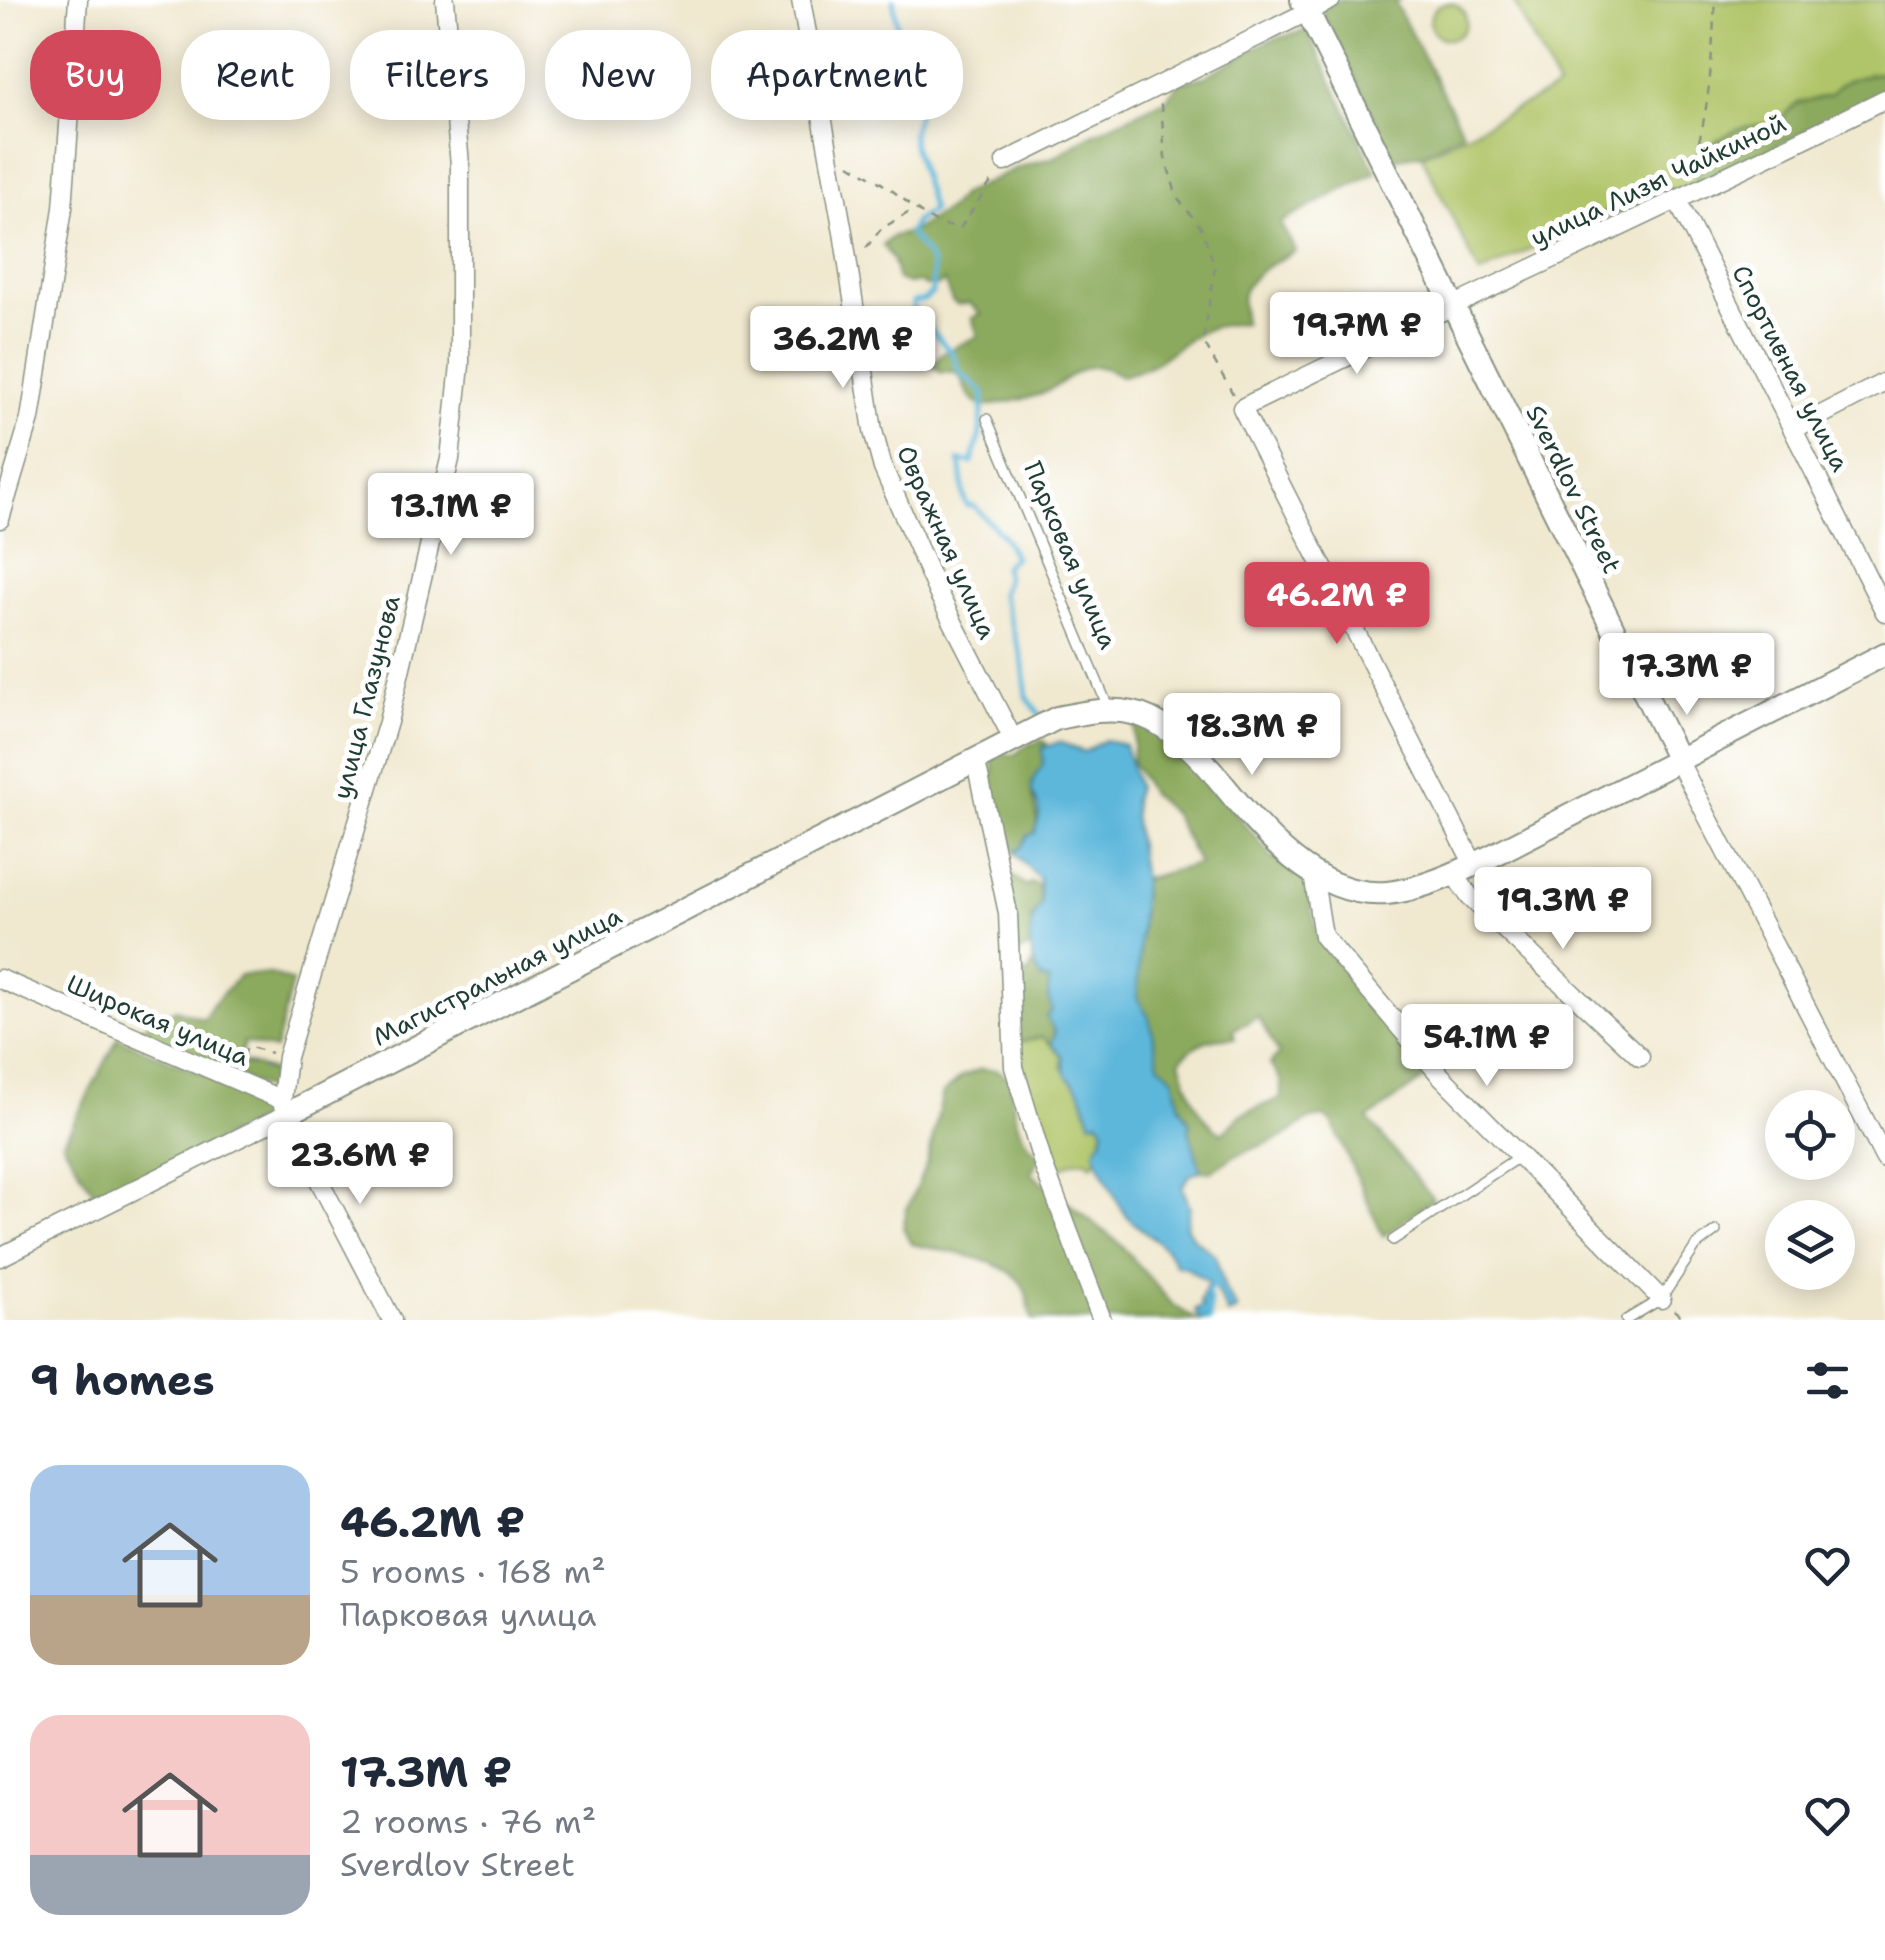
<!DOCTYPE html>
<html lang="en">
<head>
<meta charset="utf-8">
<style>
	:root { --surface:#fff; --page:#f6f6f7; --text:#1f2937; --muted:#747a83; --accent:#d1495b }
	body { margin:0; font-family:"Shantell Sans",sans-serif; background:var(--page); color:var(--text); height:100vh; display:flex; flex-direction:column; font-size:38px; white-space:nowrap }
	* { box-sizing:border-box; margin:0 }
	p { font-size:32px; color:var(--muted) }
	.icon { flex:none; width:55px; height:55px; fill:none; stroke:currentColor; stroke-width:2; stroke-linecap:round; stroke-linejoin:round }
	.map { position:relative; height:1320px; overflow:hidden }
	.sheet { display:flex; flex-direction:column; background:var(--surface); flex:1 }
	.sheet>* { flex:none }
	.banner { position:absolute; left:30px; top:30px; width:1000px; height:90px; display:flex; gap:20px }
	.tools { position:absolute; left:1765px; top:1090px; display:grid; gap:20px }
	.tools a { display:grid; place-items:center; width:90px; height:90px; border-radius:50%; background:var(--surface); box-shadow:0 5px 25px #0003; font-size:50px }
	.price { position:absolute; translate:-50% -85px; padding:0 22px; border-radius:10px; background:#fff; color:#222; font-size:32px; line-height:65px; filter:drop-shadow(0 2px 5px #0008) }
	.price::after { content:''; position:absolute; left:50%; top:60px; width:30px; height:22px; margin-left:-15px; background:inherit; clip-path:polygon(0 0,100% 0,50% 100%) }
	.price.current { background:var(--accent); color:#fff }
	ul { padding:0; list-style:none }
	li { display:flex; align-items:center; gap:30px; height:250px; padding:0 30px }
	li span { display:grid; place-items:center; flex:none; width:280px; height:200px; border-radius:30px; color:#555 }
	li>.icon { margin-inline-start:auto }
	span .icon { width:120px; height:120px; fill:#fffc; stroke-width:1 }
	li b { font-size:42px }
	h2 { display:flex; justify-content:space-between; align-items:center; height:120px; padding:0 30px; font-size:42px }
	.tag { padding:0 35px; border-radius:40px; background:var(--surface); box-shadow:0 5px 25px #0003; font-size:35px; line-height:90px }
	.tag.current { background:var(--accent); color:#fff }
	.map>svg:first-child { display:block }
	.green { fill:#b0c569; stroke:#68814e; stroke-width:2.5 }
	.forest { fill:#8caa5d; stroke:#567448; stroke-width:2.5; fill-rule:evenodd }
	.water { fill:#5db7db; stroke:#3e7a88; stroke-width:2.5 }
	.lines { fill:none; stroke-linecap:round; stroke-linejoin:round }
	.stream { stroke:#5db7db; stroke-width:5 }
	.service-casing { stroke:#889282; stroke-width:12 }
	.minor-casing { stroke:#889282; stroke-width:21 }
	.tertiary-casing { stroke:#889282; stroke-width:26 }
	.path { stroke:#889282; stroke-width:2.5; stroke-dasharray:8 8; stroke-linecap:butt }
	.service { stroke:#fff; stroke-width:9 }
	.minor { stroke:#fff; stroke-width:18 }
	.tertiary { stroke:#fff; stroke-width:22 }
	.labels { text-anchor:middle; stroke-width:10; stroke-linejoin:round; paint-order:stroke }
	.street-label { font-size:25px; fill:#1f3d34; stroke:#fff }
</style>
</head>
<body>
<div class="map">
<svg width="1885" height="1320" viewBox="0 0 1885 1320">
	<rect width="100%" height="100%" fill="#fff"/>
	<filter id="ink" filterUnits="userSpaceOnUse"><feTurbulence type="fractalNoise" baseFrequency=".01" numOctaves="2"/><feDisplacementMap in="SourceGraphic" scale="20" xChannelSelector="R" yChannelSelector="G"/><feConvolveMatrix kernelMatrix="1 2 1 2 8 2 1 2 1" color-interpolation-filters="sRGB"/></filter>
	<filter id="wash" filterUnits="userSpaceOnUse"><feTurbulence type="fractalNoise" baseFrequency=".0048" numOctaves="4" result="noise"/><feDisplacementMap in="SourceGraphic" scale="40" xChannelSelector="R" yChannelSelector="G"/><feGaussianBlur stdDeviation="2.25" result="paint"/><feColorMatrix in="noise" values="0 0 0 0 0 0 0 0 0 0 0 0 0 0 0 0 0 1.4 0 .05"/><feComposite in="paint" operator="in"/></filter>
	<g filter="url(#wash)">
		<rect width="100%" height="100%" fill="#f0e8cf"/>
		<path class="green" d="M1513 0H1885V73L1868 74 1831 95 1798 103 1784 127 1763 124 1716 140 1692 188 1674 194 1673 189 1653 183 1640 185 1644 193 1480 274 1422 156 1558 88Z
			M1430 21a18 18 0 1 1 36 0a18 18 0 1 1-36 0Z
			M1043 1037 1062 1055V1067L1081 1092 1091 1122 1099 1120 1104 1128 1096 1161 1091 1165 1087 1160 1074 1161 1053 1172 1018 1066V1042Z"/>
		<path class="forest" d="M1339 0H1399L1395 3 1463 132 1420 154 1394 159 1321 10Z
			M1307 30 1376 172 1280 223 1296 251C1277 260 1246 275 1242 298 1241 305 1243 315 1244 323 1231 324 1217 325 1205 330 1172 345 1163 367 1121 376 1084 353 1076 377 1045 392 1027 401 1003 402 984 407 968 400 966 390 960 376L953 372 941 373 933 366 941 354 978 336 972 318 981 314 970 303 958 305 952 301 944 281 939 285 925 286 920 282 908 284 898 280 893 261 883 245 893 236 911 232 948 209 962 194 1017 168 1055 157 1090 135 1165 100 1180 82 1204 77 1268 41Z
			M1885 73V92L1692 188C1709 140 1730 120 1783 126L1782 117 1798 103 1831 95C1842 77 1865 75 1885 73Z
			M1653 183 1673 190 1674 194 1616 221 1606 215 1646 197 1640 184Z
			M1135 722 1163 735 1186 755 1275 860 1304 879 1319 939 1428 1076 1368 1119 1433 1199 1383 1236 1332 1122 1325 1117 1311 1119 1281 1138 1234 1156 1212 1171H1201L1188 1131 1190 1122 1180 1106 1174 1078 1159 1064 1148 1017 1137 998 1143 879 1199 864 1173 814 1150 793 1132 762ZM1258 1017 1279 1054 1270 1064 1281 1081V1098L1242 1114 1222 1133C1197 1119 1189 1088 1180 1061 1192 1043 1214 1036 1235 1038L1233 1030Z
			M1043 740 1047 744 1042 748 1044 764C1019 797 1043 797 1035 833L1027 836 1022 847 1015 853 1009 838 999 837 982 775 994 772 992 758 1003 754 1015 755 1025 746Z
			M1009 874 1027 886 1031 882 1038 886 1041 904 1031 918V946L1022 952 1016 951 1004 875Z
			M1033 963 1040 978 1049 980 1055 1032 1052 1044 1043 1037 1018 1042 1015 971 1028 974Z
			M271 974 292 982 275 1050 244 1042 240 1061 272 1071 271 1091 131 1033 176 1009 204 1019 211 1006 240 975Z
			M118 1038 265 1101 274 1112 99 1201 63 1143Z
			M981 1069 998 1070 1011 1081C1012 1109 1017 1139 1041 1156L1031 1173 1120 1244 1173 1305 1197 1320H1032C1029 1308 1028 1293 1021 1283 1005 1258 941 1251 912 1244L903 1228 907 1209 927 1163 943 1093 963 1076Z"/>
		<path class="water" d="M1105 740 1125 745 1137 787 1133 800 1134 819 1143 879 1137 998 1149 1017 1159 1064 1174 1078 1180 1106 1190 1123 1189 1131 1201 1171 1190 1175 1182 1187 1190 1207 1186 1226 1193 1238 1215 1255 1225 1289 1237 1310 1228 1314 1214 1286 1207 1291 1209 1320H1199L1195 1310 1202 1307 1200 1302 1208 1282 1185 1267 1175 1265C1168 1243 1140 1232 1126 1215 1119 1205 1096 1161 1095 1150L1102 1139 1104 1128 1099 1120 1092 1122 1081 1092 1066 1074 1062 1055 1052 1044 1055 1032 1046 1016 1052 1011 1048 996 1049 981 1040 978C1028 955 1025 924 1041 904L1039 879 1015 853 1022 847 1027 836 1035 833C1035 827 1038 823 1039 817 1042 793 1018 798 1043 764L1042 748 1059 742 1084 752Z"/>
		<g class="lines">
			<path class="stream" d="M893 0 897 24 896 37 902 48 918 112 912 134 913 145 932 210 915 222 909 233C929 261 935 254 932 293L924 300 913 302V310L953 354 960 373 984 393 980 434 972 463 959 461C965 477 960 492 967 506H974L1003 536 1014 557 1004 566 1006 580 1001 594 1022 658 1027 697 1042 718
				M1209 1320 1210 1299 1207 1291 1215 1286"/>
		</g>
	</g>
	<g filter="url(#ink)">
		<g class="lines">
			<defs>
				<path id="service" d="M987 419 1108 707
					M1393 1240 1520 1156
					M1626 1320 1661 1299 1696 1246 1716 1231"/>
				<path id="minor" d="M801 0 843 232 873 431 883 468 939 595 1014 741
					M1005 162 1331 0
					M1678 202 1885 612
					M1794 429 1885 382
					M0 519 30 419 63 208 78 0
					M1678 760 1885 1159
					M976 762 1008 913 1014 1067 1043 1164 1102 1320
					M1474 865 1242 408C1455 302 1672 205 1885 99
					M1313 874 1323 936 1440 1075 1661 1299
					M1454 874 1470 897 1640 1057
					M0 979 282 1100 285 1115 392 1320
					M282 1100 287 1057 388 722 450 459 460 365V165L445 0
					M0 1257 285 1115"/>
				<path id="tertiary" d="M1302 0 1678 760
					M285 1115 1057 718C1082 713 1107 707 1133 713 1164 720 1192 748 1212 771 1255 823 1311 899 1387 893 1417 890 1447 877 1474 865L1885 654"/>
			</defs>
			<use href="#service" class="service-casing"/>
			<use href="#minor" class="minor-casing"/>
			<use href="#tertiary" class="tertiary-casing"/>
			<path class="path" d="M1161 104 1165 157 1177 197 1202 229 1215 267 1203 341 1233 394
				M839 108 914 91
				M850 164C866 174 883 183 898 195 918 210 934 228 961 227L995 176
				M1689 172C1710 119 1712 57 1715 0
				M866 248 881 229 913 210
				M270 1066 243 1060 247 1046 271 1053
				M1674 1310 1685 1320"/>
			<use href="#service" class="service"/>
			<use href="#minor" class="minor"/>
			<use href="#tertiary" class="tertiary"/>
		</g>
	</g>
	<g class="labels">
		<g class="street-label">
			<text transform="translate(1658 180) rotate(-25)" y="9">улица Лизы Чайкиной</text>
			<text transform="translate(1791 368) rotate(63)" y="9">Спортивная улица</text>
			<text transform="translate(1574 489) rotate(64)" y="9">Sverdlov Street</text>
			<text transform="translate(947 542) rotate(66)" y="9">Овражная улица</text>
			<text transform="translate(1071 555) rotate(67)" y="9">Парковая улица</text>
			<text transform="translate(366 697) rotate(-76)" y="9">улица Глазунова</text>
			<text transform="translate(497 976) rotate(-27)" y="9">Магистральная улица</text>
			<text transform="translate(158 1020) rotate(23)" y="9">Широкая улица</text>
		</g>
	</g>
</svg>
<div class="tools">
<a><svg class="icon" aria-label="locate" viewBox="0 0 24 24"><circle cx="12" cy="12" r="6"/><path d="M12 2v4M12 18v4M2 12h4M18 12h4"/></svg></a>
<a><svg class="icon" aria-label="layers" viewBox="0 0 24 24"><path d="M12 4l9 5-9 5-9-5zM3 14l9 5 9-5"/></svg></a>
</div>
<b class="price" style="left:1357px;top:377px">19.7M ₽</b>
<b class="price" style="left:843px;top:391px">36.2M ₽</b>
<b class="price" style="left:451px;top:558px">13.1M ₽</b>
<b class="price current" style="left:1337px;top:647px">46.2M ₽</b>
<b class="price" style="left:1687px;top:718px">17.3M ₽</b>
<b class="price" style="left:1252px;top:778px">18.3M ₽</b>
<b class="price" style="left:1563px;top:952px">19.3M ₽</b>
<b class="price" style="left:1487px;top:1089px">54.1M ₽</b>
<b class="price" style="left:360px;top:1207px">23.6M ₽</b>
<div class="banner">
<a class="tag current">Buy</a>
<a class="tag">Rent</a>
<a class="tag">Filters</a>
<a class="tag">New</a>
<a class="tag">Apartment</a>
</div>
</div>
<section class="sheet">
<h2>9 homes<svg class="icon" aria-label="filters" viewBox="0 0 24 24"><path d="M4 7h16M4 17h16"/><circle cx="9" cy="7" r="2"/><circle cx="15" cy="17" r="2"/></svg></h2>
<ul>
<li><span style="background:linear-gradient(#a9c7e8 65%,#b9a48a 0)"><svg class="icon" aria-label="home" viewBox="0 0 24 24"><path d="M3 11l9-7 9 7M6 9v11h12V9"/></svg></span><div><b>46.2M ₽</b><p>5 rooms · 168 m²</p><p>Парковая улица</p></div><svg class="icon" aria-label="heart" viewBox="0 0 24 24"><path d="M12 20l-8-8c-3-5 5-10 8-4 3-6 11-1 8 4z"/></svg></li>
<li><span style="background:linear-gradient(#f6c9c9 70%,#9aa5b1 0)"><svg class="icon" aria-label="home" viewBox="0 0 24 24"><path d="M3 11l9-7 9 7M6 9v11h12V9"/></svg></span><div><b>17.3M ₽</b><p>2 rooms · 76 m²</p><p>Sverdlov Street</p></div><svg class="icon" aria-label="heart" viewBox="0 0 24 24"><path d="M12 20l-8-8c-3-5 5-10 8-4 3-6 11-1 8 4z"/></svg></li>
</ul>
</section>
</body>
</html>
